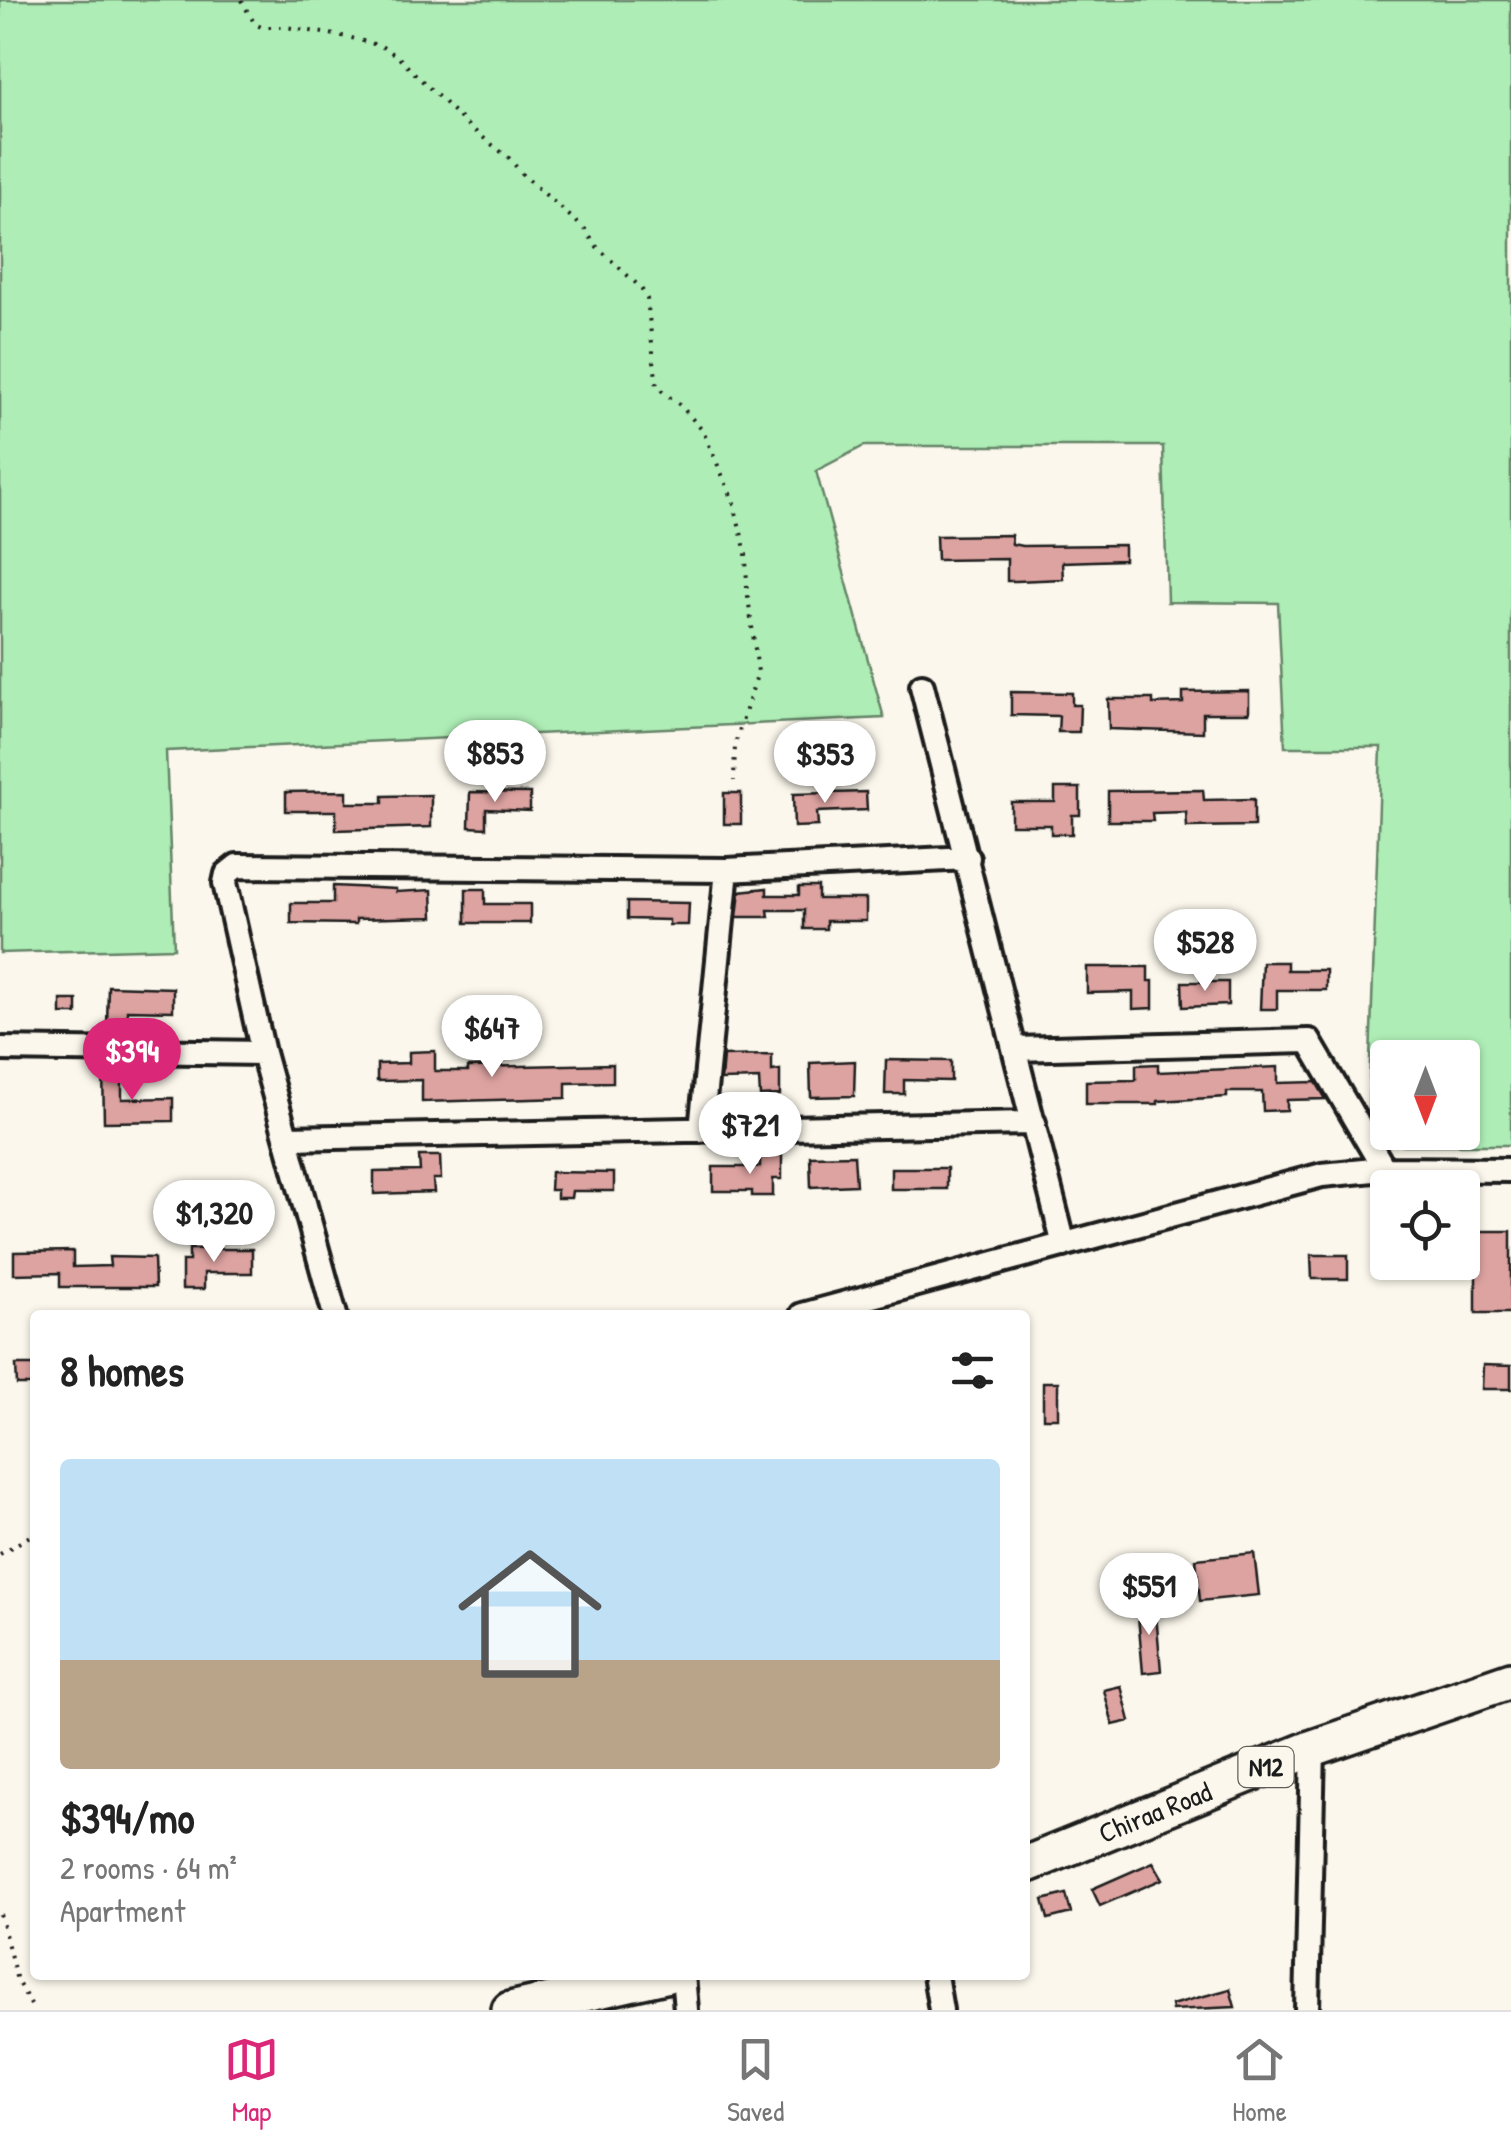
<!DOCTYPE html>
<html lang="en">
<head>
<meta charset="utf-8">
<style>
	:root { --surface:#fff; --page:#f6f6f6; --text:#222; --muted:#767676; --line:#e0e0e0; --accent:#db2777 }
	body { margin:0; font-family:"Patrick Hand",sans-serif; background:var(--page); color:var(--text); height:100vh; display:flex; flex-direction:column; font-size:38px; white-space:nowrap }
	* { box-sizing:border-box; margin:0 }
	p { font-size:32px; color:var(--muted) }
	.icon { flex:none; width:55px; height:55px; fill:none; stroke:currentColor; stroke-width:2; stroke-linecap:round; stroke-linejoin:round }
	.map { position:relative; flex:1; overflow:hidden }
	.side { position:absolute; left:30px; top:1310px; width:1000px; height:670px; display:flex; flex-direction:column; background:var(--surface); border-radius:10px; box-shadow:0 2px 8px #0004 }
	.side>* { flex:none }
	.needle { width:65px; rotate:180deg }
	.fabs { position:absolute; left:1370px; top:1040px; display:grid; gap:20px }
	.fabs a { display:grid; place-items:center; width:110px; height:110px; border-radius:10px; background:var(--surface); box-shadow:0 2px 8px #0004; font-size:50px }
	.price { position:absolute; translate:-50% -85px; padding:0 22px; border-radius:35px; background:#fff; color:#222; font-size:32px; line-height:65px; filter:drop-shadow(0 2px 5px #0008) }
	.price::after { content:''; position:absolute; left:50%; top:60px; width:30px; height:22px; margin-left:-15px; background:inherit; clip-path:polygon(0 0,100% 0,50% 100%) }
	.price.on { background:var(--accent); color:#fff }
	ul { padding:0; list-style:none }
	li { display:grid; align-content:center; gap:20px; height:530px; padding:0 30px }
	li+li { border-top:2px solid var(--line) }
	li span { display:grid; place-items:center; height:310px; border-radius:10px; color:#555 }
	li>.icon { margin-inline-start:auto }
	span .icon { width:180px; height:180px; fill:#fffc; stroke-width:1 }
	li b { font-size:42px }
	h2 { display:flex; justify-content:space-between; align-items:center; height:120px; padding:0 30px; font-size:42px }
	.menu { display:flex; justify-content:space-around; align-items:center; height:140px; border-top:2px solid var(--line); background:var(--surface); font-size:28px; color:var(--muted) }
	.menu a { display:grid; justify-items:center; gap:5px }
	.menu .on { color:var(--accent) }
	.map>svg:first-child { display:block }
	.green { fill:#aeedb5; stroke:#658468; stroke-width:2.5; fill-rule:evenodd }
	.building { fill:#dda3a1; stroke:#1c1c1c; stroke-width:2.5 }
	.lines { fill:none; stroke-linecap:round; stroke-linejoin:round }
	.minor-casing { stroke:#1c1c1c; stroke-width:30 }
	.trunk-casing { stroke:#1c1c1c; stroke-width:42 }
	.path { stroke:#1c1c1c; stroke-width:4; stroke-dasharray:2.5 8; stroke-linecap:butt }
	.minor { stroke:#fbf7ec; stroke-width:22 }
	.trunk { stroke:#fbf7ec; stroke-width:35 }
	.labels { text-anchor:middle; stroke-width:9; stroke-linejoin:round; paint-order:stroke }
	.shield { fill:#fbf7ec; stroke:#5f5e5a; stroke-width:2.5 }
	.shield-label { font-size:25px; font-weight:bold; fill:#1c1c1c }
	.street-label { font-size:28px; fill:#1c1c1c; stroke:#fbf7ec }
</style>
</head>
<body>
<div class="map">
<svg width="1511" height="2010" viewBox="0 0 1511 2010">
	<rect width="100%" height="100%" fill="#fbf7ec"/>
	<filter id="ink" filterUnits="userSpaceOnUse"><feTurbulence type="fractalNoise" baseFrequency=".01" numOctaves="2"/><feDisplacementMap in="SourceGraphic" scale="20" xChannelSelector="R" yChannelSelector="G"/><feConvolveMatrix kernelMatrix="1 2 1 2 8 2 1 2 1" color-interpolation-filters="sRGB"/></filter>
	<g filter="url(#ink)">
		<path class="green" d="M0 0H1511V1145H1367L1381 747H1285L1278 603 1167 602 1163 446H864L816 471 884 718 166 751 174 948 0 953ZM1388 1058H1462V1132H1388Z"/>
		<path class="building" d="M1011 535 1012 544 1022 546 1124 545V560L1062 562 1063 579 1016 581H1007V559L937 560 936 536Z
			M1249 691V713H1203V732L1109 729 1108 699H1153V704L1183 703V692Z
			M1011 692 1072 693V705H1080L1079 732H1058L1059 716 1011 715Z
			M1055 788H1080V815H1072V834H1051V825H1011V802H1055Z
			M1203 790 1204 800 1254 799V826L1187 827 1186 812 1152 813 1153 821H1108V791Z
			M347 791V803H383V796L431 795V827L336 830V811H286V792Z
			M470 792 530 793V811L486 809V828L469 827Z
			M866 792 867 810 817 812 818 826 794 827 793 794Z
			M724 793H741V824H724Z
			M333 886 396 889V892L432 890 433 917 356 919V924L291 923V903H333Z
			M799 887H818V899H866V921H826V929H804V910H768L769 917H737L740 891 767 888V895H799Z
			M466 889H485V904H530V923H466Z
			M627 902 689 903 688 925H669V920L627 919Z
			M1262 962H1287V970H1326V990H1277V1009H1260Z
			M1087 967H1148V981H1153V1008L1133 1009V992L1087 993Z
			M1182 982H1228V1005L1183 1007Z
			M108 986 173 988V1011L127 1010V1026H107Z
			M61 1000H77V1014H61Z
			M435 1051V1071H468V1067L613 1064V1082L566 1083V1098L422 1102V1080L377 1081V1064L409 1063V1052Z
			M772 1055V1071L780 1070V1095L760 1096 759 1079 721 1080 723 1056Z
			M886 1060 951 1061V1081L904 1080V1094H885Z
			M855 1061 854 1096 811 1097 810 1063Z
			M1158 1064V1072L1278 1067V1083L1316 1082 1326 1099 1287 1100V1110L1263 1111 1262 1092H1227V1097L1158 1101V1104H1086V1081L1136 1080V1065Z
			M103 1069H122V1099L173 1098V1121L104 1122Z
			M760 1154H782V1179H773V1196H752V1191H713V1167H760Z
			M854 1155 856 1185 811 1187 810 1156Z
			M419 1156H440L441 1179H433L434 1192 374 1194V1172L420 1171Z
			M891 1168H947V1189H891Z
			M551 1172 614 1173V1191H572L571 1198H557V1190H550Z
			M1476 1231H1511V1313H1476Z
			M189 1249H252V1273H204V1289H182V1261H189Z
			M73 1251V1267L110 1266 109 1257 154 1258 155 1287H60V1273L14 1274V1252Z
			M1311 1255H1348V1279H1312Z
			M16 1365H35V1385H17Z
			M1483 1365 1511 1366V1389H1482Z
			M1043 1382H1058V1418H1043Z
			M1254 1553 1259 1595 1200 1601 1196 1559Z
			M1155 1603 1161 1671 1143 1673 1137 1604Z
			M1121 1686 1130 1721 1113 1725 1104 1690Z
			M1153 1862 1163 1879 1100 1906 1092 1889Z
			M1066 1894 1071 1913 1048 1919 1043 1900Z
			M1230 1989 1235 2007 1172 2010 1171 2005Z"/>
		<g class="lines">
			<defs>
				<path id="minor" d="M922 686 1064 1245
					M0 1049 263 1053
					M1015 1049 1309 1041 1384 1169
					M701 1130 727 870
					M287 1138 1034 1123
					M335 1315 263 1053 225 883 227 874 237 866 727 870 968 858
					M802 1315 1322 1175 1384 1169 1511 1170
					M683 1975 686 2010
					M935 1975 941 2010
					M1307 2010 1313 1748"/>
				<path id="trunk" d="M1025 1865 1313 1748 1511 1680
					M510 2010 665 1975"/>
			</defs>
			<use href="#minor" class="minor-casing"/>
			<use href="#trunk" class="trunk-casing"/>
			<path class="path" d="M241 0 255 24 261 27H286L348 37 381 46 397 56 466 124 509 158 523 175 587 231 594 244 641 288 647 299 657 387 681 406 703 431 733 500 746 553 747 589 758 672 735 744 734 781
				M0 1554 35 1533
				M0 1914 17 1981 34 2010"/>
			<use href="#minor" class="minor"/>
			<use href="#trunk" class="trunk"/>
		</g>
	</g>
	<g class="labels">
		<rect class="shield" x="1238.5" y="1747" width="55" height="40" rx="8"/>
		<g class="shield-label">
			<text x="1266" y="1776">N12</text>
		</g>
		<g class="street-label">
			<text transform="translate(1155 1812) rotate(-22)" y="10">Chiraa Road</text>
		</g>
	</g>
</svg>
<div class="fabs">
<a><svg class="needle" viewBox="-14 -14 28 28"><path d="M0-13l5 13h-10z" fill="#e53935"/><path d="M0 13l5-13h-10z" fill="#767676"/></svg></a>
<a><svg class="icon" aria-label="locate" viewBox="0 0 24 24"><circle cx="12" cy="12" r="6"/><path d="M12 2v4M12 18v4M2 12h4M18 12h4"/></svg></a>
</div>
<b class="price" style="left:495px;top:805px">$853</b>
<b class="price" style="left:825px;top:806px">$353</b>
<b class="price" style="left:1205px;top:994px">$528</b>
<b class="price" style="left:492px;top:1080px">$647</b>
<b class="price on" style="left:132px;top:1103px">$394</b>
<b class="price" style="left:750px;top:1177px">$721</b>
<b class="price" style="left:214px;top:1265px">$1,320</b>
<b class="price" style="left:1149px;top:1638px">$551</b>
<section class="side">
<h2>8 homes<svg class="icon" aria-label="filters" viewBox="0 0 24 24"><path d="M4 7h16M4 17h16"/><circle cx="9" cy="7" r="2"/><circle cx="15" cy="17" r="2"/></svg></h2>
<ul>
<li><span style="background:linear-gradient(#bfe0f5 65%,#b9a48a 0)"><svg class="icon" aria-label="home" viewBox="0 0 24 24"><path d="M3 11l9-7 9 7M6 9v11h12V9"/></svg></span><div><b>$394/mo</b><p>2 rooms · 64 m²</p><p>Apartment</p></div></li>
</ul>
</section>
</div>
<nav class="menu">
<a class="on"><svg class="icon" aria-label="map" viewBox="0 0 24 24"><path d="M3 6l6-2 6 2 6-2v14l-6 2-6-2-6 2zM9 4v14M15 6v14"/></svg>Map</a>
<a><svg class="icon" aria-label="saved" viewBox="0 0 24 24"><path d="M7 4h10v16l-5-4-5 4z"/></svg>Saved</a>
<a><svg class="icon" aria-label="home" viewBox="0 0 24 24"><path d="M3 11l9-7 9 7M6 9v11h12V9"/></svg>Home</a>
</nav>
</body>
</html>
